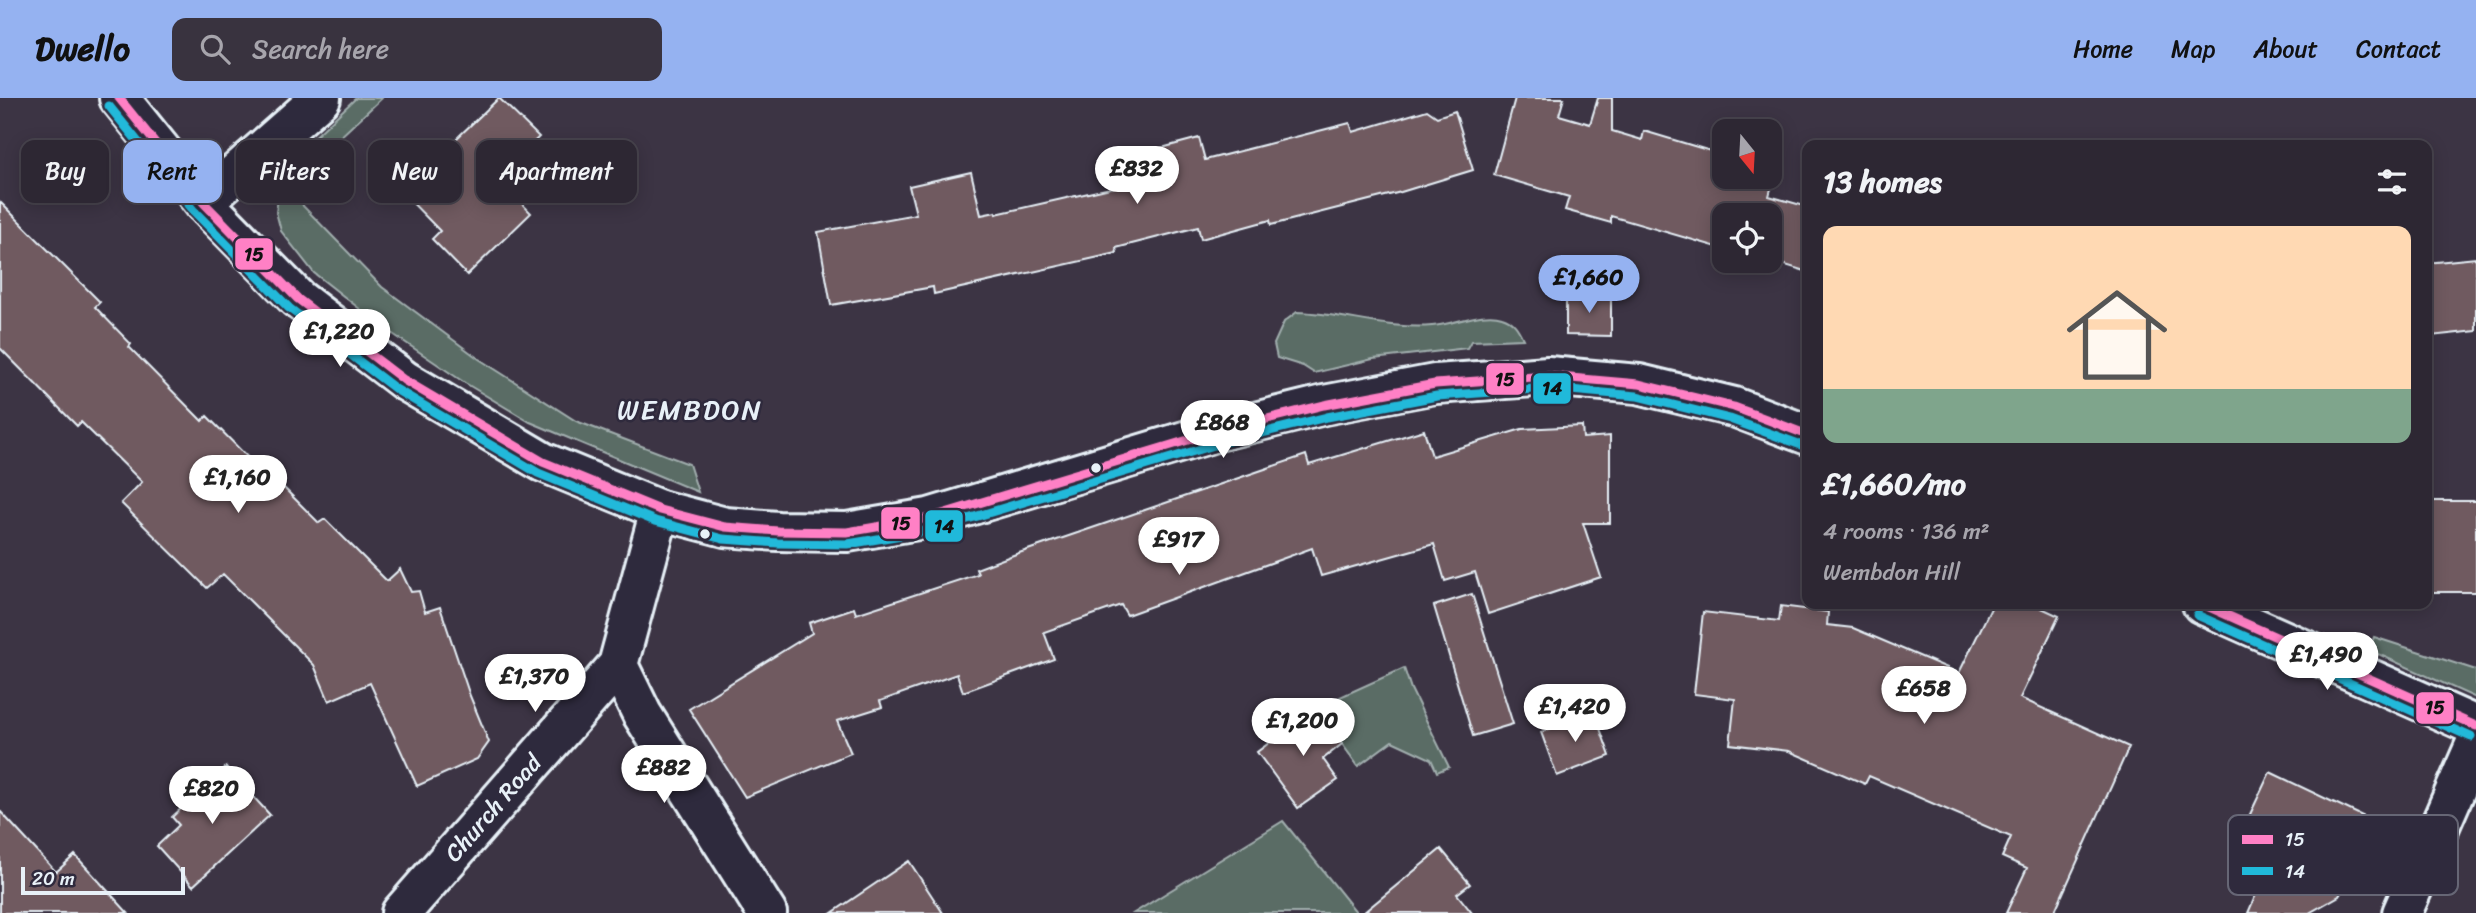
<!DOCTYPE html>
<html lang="en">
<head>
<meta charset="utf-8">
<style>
	:root { --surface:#2d2733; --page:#39333f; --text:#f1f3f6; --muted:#a7a5ac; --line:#48444e; --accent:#95b2f1 }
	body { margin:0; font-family:Sriracha,sans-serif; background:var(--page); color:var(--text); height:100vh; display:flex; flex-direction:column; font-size:26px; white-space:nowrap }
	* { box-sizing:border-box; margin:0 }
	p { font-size:23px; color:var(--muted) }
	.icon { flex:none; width:38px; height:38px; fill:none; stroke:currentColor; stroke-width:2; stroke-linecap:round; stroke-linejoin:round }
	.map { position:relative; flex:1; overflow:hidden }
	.panel { position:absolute; left:1802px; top:42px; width:630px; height:469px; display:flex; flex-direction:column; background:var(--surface); border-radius:14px; box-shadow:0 4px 18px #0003,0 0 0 2px var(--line) }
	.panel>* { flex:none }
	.hud { position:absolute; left:21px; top:42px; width:665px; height:63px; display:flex; gap:14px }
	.needle { width:46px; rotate:162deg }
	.tools { position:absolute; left:1712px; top:21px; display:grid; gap:14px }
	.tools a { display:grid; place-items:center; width:70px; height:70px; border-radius:14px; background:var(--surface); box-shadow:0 4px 18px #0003,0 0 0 2px var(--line); font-size:35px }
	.scale { position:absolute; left:21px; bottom:18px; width:164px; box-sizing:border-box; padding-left:7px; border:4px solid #e8f1f8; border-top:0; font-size:19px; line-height:24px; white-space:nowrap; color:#e8f1f8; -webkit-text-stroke:5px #2f2a3d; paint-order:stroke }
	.price { position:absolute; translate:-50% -60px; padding:0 16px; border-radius:24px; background:#fff; color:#222; font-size:23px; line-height:46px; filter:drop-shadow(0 2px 4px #0008) }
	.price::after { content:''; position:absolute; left:50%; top:42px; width:21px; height:16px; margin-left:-10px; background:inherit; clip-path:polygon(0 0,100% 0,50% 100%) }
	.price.on { background:var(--accent); color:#111 }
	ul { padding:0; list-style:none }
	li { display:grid; align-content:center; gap:14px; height:371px; padding:0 21px }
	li+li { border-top:2px solid var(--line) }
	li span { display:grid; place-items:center; height:217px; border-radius:14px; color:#555 }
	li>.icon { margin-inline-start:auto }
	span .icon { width:126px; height:126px; fill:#fffc; stroke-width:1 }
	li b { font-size:30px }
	h2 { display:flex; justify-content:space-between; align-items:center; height:84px; padding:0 21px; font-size:30px }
	.tag { padding:0 24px; border-radius:14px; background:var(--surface); box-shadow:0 4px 18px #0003,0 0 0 2px var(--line); font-size:24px; line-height:63px }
	.tag.on { background:var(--accent); color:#111 }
	header { display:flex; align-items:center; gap:42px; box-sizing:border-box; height:98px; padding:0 35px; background:var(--accent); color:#111 }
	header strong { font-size:33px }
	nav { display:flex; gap:38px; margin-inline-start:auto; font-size:24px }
	.search { width:490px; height:63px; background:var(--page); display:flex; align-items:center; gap:18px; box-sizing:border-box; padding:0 24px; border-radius:14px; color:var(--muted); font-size:26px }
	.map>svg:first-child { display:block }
	.green { fill:#5a6c65; stroke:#a1aeae; stroke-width:2 }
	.building { fill:#705a60; stroke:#e8f1f8; stroke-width:2 }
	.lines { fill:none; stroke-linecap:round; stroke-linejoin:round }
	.minor-casing { stroke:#e8f1f8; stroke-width:44 }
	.secondary-casing { stroke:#e8f1f8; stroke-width:44 }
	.minor { stroke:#2f2a3d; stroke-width:38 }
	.secondary { stroke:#2f2a3d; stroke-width:38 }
	.bus-1-casing { stroke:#2f2a3d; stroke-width:14 }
	.bus-2-casing { stroke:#2f2a3d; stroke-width:14 }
	.bus-1 { stroke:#ff80c5; stroke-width:9 }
	.bus-2 { stroke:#20b9da; stroke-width:9 }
	.bus-dot { fill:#e8f1f8; stroke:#2f2a3d; stroke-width:2.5 }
	.labels { text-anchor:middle; stroke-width:5; stroke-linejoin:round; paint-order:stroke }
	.street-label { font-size:24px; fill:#e8f1f8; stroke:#2f2a3d }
	.quarter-label { font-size:28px; letter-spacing:2px; fill:#e8f1f8; stroke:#2f2a3d }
	.key { fill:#2f2a3d; stroke:#666675; stroke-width:2 }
	.key-label { font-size:19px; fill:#e8f1f8 }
	.line-badge { stroke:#2f2a3d; stroke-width:2.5 }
	.pale-badge-label { font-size:19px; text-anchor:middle; font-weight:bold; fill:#111 }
</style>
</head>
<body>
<header>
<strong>Dwello</strong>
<div class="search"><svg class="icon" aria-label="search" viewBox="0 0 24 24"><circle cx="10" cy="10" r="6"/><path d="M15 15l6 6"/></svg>Search here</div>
<nav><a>Home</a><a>Map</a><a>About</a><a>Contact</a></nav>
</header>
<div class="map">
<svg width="2476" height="815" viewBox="0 0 2476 815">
	<rect width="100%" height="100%" fill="#3c3444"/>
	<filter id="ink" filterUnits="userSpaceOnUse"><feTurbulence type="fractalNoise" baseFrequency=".0143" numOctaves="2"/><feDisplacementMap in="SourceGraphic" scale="14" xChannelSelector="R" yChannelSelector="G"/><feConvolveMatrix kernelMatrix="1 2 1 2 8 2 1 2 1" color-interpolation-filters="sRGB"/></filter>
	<g filter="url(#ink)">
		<path class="green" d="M356 0H382L308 69 299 93 303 108 382 189 479 261 576 323 689 366 698 394 530 324 465 285 384 230 314 175 281 133 276 114 280 86 306 47Z
			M1297 214C1343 215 1387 232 1432 228 1453 227 1483 212 1502 219 1514 223 1518 230 1523 241L1471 243 1467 250 1373 261 1314 275 1303 268 1277 260 1274 246 1284 224Z
			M2374 539 2476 572V600L2369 552Z
			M1404 570 1411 591 1449 669 1437 674 1431 661 1392 643 1358 668 1316 610Z
			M1283 723 1357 815H1134Z"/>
		<path class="building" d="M499 0 539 39 497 80 531 115 467 177 432 141 440 133 394 86 428 54 435 61Z
			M1515 0H1564L1559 17 1590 26 1598 0H1612V33L1642 42 1644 33 1724 57V79H1745L1772 87 1769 98 1808 109V174L1769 162V117H1724V151L1611 118V125L1565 112 1569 99 1494 77Z
			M1427 12 1437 19 1455 13 1473 72 1401 94 1271 127 1270 122 1201 141 1198 129 1116 150 1117 155 934 196 933 189 831 207 818 134 916 116 909 88 971 74 981 117 996 114V116L1115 89 1109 64 1199 40 1205 62 1350 25 1353 34Z
			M0 104 100 204 95 209 131 246 129 249 202 323 207 318 278 390 281 387 319 425 325 421 387 483 400 471 411 494 419 493 425 514 440 509 470 598 489 644 477 661 417 688 370 585 329 603 314 567 223 476 207 490 121 405 142 384 81 324 77 328 0 250Z
			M2476 160V233L2431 238 2427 165Z
			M1611 195V238L1566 237V196Z
			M1582 328 1583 340 1610 338V425H1583L1601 479 1488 516 1475 474 1445 483 1434 446 1321 478 1312 450 1127 517 1121 507 1044 534 1054 561 963 594 957 576 880 603 882 609 837 623 851 655 745 699 689 611 812 535 809 525 854 510 856 516 978 476 976 471 1016 456 1306 357 1309 367 1424 332 1432 358 1522 331Z
			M2427 403H2476V494H2427Z
			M1472 496 1513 626 1473 638 1434 508Z
			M1993 506H2033L2059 518 2020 600 2129 649 2054 815H2006L2027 770 2002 759 2011 739 1869 678 1865 686 1789 653 1730 646 1735 601 1694 596 1703 514 1779 523 1781 508 1828 514 1827 527 1853 530 1959 575Z
			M1316 610 1342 646 1323 661 1338 682 1298 710 1257 654Z
			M1594 614 1610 658 1557 678 1541 634Z
			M226 669 270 717 193 788 157 748 179 727 172 719Z
			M2270 674 2375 724 2352 776 2339 798 2309 815H2248L2279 743 2244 729Z
			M0 713 56 774 75 757 128 815H0Z
			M1441 751 1470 786 1457 796 1472 815H1363Z
			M909 763 943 815H832Z"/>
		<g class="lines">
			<defs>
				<path id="minor" d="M203 104 321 0
					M618 567 642 616 767 815
					M401 815 618 567 660 412
					M2402 815 2476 645"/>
				<path id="secondary" d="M119 0 203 104 298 201 404 282 543 364 660 412 725 429 778 433 847 434 929 420 1218 333 1324 307 1435 286 1548 278 1639 286 1734 309 1808 337
					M2202 506 2476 628"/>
			</defs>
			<use href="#minor" class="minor-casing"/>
			<use href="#secondary" class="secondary-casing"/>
			<use href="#minor" class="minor"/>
			<use href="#secondary" class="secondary"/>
			<defs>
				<path id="bus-1" d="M119 0 203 104 298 201 404 282 543 364 660 412 725 429 778 433 847 434 929 420 1218 333 1324 307 1435 286 1548 278 1639 286 1734 309 1808 337
					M2202 506 2476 628"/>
				<path id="bus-2" d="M109 8 194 113 289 210 397 292 538 375 655 423 723 441 778 445 848 446 931 432 1221 345 1327 319 1437 298 1548 290 1637 298 1730 321 1804 348
					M2197 517 2471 639"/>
			</defs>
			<use href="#bus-1" class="bus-1-casing"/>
			<use href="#bus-2" class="bus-2-casing"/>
			<use href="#bus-1" class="bus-1"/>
			<use href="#bus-2" class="bus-2"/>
		</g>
	</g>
	<g class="bus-dot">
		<circle cx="1096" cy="370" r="6"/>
		<circle cx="705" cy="436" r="6"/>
	</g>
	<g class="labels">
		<g class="street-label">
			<text transform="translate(493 710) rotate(-49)" y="8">Church Road</text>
		</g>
		<g class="quarter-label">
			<text x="690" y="321">WEMBDON</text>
		</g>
	</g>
	<rect x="2228" y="717" width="230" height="80" rx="10" class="key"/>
	<rect x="2242" y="737" width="31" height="9" fill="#ff80c5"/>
	<rect x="2242" y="769" width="31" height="8" fill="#20b9da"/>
	<g class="key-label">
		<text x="2285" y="748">15</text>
		<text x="2285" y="780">14</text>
	</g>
	<g class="line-badge">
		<rect x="234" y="139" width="40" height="34" rx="7" fill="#ff80c5"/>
		<rect x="1485" y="264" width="40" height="34" rx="7" fill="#ff80c5"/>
		<rect x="1532" y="274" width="40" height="33" rx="7" fill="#20b9da"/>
		<rect x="880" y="408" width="41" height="34" rx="7" fill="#ff80c5"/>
		<rect x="924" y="411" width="40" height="34" rx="7" fill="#20b9da"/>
		<rect x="2415" y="593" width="40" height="34" rx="7" fill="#ff80c5"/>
	</g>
	<g class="pale-badge-label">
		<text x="254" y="163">15</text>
		<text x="1505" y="288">15</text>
		<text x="1552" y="297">14</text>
		<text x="901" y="432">15</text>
		<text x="944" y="435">14</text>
		<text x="2435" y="616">15</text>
	</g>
</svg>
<div class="tools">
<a><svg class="needle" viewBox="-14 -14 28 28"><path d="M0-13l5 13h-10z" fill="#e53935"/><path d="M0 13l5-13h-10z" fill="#a7a5ac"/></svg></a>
<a><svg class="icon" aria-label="locate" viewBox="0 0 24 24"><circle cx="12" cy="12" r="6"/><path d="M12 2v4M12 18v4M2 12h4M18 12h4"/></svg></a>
</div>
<div class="scale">20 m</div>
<b class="price" style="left:1137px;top:108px">£832</b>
<b class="price on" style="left:1589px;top:217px">£1,660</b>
<b class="price" style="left:340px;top:271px">£1,220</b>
<b class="price" style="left:1223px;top:362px">£868</b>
<b class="price" style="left:238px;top:417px">£1,160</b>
<b class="price" style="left:1179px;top:479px">£917</b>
<b class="price" style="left:2327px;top:594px">£1,490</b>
<b class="price" style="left:535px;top:616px">£1,370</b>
<b class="price" style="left:1924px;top:628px">£658</b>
<b class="price" style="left:1575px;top:646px">£1,420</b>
<b class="price" style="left:1303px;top:660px">£1,200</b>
<b class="price" style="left:664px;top:707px">£882</b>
<b class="price" style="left:212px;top:728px">£820</b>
<div class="hud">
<a class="tag">Buy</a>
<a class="tag on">Rent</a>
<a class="tag">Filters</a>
<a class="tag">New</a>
<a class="tag">Apartment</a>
</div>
<section class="panel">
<h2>13 homes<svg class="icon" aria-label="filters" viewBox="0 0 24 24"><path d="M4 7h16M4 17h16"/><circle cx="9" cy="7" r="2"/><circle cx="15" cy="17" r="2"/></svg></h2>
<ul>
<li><span style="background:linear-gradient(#ffd9b3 75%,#7fa58c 0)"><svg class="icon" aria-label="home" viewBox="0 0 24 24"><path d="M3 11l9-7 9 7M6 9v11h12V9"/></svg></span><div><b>£1,660/mo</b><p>4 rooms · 136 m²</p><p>Wembdon Hill</p></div></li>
</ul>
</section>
</div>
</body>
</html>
